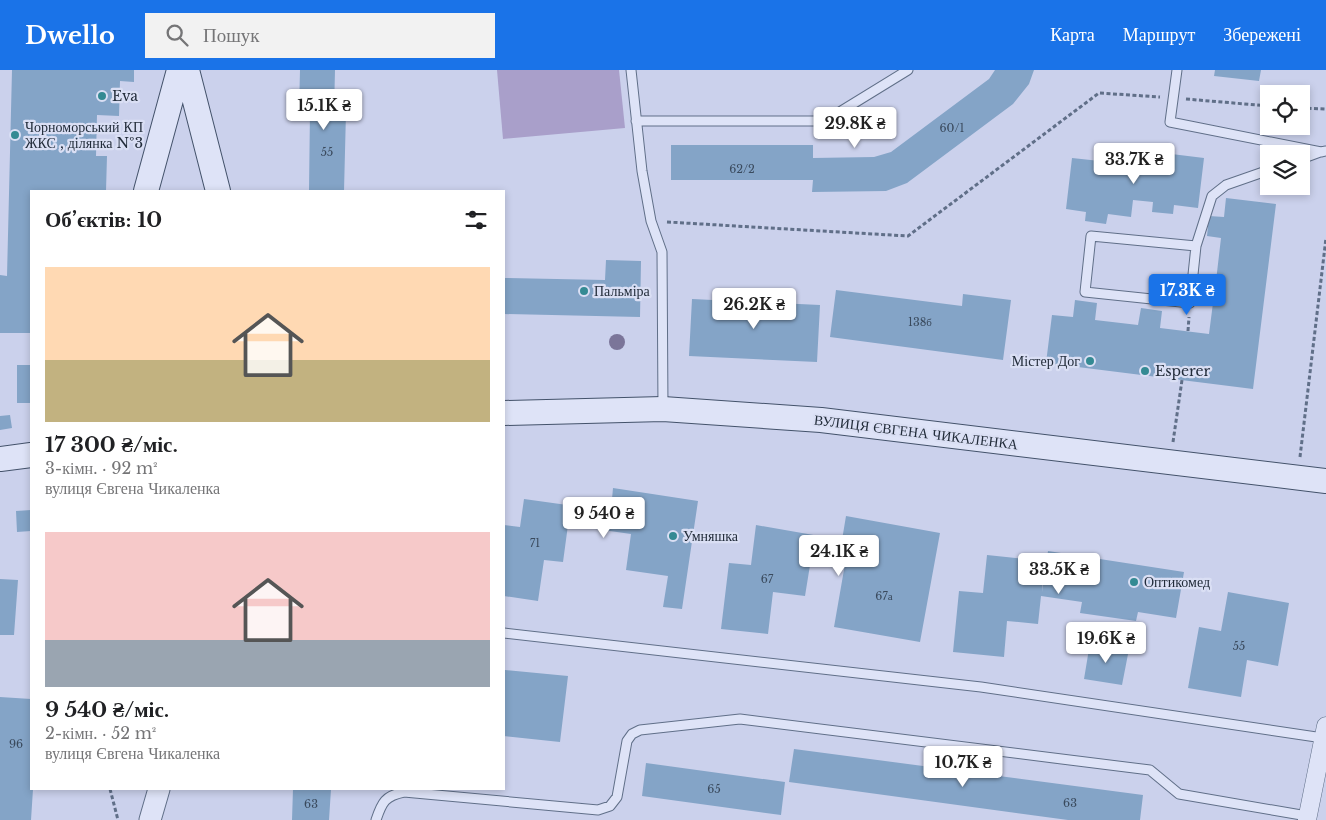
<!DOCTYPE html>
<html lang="uk">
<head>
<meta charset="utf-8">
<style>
	:root { --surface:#fff; --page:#f2f2f2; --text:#202124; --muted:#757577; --accent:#1a73e8 }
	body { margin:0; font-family:"Libre Baskerville",serif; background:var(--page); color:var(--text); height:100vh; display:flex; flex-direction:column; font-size:19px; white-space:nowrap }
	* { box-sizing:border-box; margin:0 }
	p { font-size:16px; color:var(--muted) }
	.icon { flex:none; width:28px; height:28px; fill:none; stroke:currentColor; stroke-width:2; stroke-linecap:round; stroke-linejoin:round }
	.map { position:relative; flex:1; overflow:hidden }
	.panel { position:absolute; left:30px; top:120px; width:475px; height:600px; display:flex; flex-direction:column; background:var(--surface); border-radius:0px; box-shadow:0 2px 8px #0003 }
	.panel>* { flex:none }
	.buttons { position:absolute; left:1260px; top:15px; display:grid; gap:10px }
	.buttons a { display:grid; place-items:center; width:50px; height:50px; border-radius:0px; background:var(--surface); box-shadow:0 2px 8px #0003; font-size:25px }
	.price { position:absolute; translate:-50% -42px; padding:0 11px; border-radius:5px; background:#fff; color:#222; font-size:16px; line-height:32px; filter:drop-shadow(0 1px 2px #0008) }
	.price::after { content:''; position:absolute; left:50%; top:30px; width:15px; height:11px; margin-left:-8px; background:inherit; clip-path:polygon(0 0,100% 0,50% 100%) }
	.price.current { background:var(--accent); color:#fff }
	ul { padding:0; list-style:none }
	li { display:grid; align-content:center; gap:10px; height:265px; padding:0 15px }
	li span { display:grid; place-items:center; height:155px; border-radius:0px; color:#555 }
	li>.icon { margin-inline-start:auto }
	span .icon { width:90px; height:90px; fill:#fffc; stroke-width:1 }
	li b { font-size:21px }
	h2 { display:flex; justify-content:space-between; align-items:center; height:60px; padding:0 15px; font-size:21px }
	header { display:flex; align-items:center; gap:30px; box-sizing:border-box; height:70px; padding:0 25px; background:var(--accent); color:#fff }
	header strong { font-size:24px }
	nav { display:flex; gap:28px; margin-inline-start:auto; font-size:18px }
	.search { width:350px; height:45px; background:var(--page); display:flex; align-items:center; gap:12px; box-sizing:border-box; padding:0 18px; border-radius:0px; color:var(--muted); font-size:19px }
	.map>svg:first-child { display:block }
	.green { fill:#a99fca }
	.building { fill:#84a4c7 }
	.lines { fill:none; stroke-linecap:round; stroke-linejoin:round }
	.service-casing { stroke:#606f88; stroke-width:11 }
	.minor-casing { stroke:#606f88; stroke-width:19 }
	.tertiary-casing { stroke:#606f88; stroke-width:23 }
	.secondary-casing { stroke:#43526a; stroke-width:26 }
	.path { stroke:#606f88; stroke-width:3; stroke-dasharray:4 2.5; stroke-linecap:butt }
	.service { stroke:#dee3f7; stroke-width:9 }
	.minor { stroke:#dee3f7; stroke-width:18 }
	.tertiary { stroke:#dee3f7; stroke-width:21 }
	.secondary { stroke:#dee3f7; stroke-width:24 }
	.tree { fill:#7b7599 }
	.poi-dot { fill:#348a93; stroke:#dadff4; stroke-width:2 }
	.labels { text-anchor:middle; stroke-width:4.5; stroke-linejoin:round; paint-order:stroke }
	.number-label { font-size:11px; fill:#3a4a5d }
	.poi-label { font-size:14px; fill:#222c3a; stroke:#dadff4; text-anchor:start }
	.street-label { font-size:14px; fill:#222c3a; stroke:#dadff4 }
</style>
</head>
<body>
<header>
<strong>Dwello</strong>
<div class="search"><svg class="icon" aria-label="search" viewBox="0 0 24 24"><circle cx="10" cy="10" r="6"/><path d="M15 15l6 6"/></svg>Пошук</div>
<nav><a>Карта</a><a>Маршрут</a><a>Збережені</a></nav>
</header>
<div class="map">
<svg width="1326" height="750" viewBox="0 0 1326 750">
	<rect width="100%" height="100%" fill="#cbd1ec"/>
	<path class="green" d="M497 0H619L625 58 503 69Z"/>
	<path class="building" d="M12 0H134V12L120 11 119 46 97 45 96 86H107L106 121H31V263H0V205L7 206Z
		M300 0H335L334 42H346L344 121H309L310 41H299Z
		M995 0H1034L1029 14 1013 34 907 113 886 121 812 122 813 110H671V75H813V88L874 87 891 82 989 9Z
		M1215 0H1261L1259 11 1214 6Z
		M1139 80 1204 88 1198 138 1174 135 1173 144 1152 142 1153 132 1133 130 1131 147 1108 144 1106 154 1085 151 1086 142 1066 139 1072 88 1137 95Z
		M1226 128 1276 134 1253 319 1046 293 1052 245 1073 247 1075 230 1097 233 1095 250 1138 255 1141 238 1162 241 1160 258 1209 264 1213 233 1198 231 1201 209 1216 211 1221 168 1207 166 1209 146 1224 147Z
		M606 190 641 191 640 247 504 244V208L605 210Z
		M836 220 962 236 963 224 1011 230 1003 290 830 267Z
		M692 229 820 235 817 292 689 286Z
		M17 295H31V333H17Z
		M10 345 12 358 0 360V346Z
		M613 418 698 431 682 539 663 537 668 506 626 500 631 464 568 455 563 492 544 490 538 531 504 526V455L520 457 524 429 596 439 598 427 612 429Z
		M31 440V461L17 462 16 441Z
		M846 446 940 463 920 572 834 557 845 494 811 489 805 526 773 522 768 564 721 559 729 493 751 495 756 455 842 470Z
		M1048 481 1184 502 1176 548 1138 542 1136 551 1080 543 1082 532 1041 526 1038 554 1007 551 1004 587 953 582 959 521 983 523 987 485 1044 491 1042 522Z
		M0 509 18 510 14 565H0Z
		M1228 522 1289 533 1278 596 1247 590 1241 627 1188 618 1199 557 1221 561Z
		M1090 573 1129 579 1122 615 1084 609Z
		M505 600 568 606 560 672 504 666V615Z
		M0 627 31 629V719H33L31 750H0Z
		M794 679 1143 725 1140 750H1068L789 712Z
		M646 693 785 712 781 745 642 726Z
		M293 719H331L329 750H292Z"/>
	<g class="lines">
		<defs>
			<path id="service" d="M631 0 642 101 651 151 662 182 663 339
				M1177 0 1170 52 1321 82 1326 81
				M636 51H825L908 0
				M1301 89 1320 82
				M1196 176 1091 166 1085 222 1190 233 1196 176 1212 126 1226 115 1269 100
				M504 563 981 617 1323 668
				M376 750C382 732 385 726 404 722L598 740 610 736 617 727 627 671 632 664 640 660 740 649 1150 700 1179 724 1307 746"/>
			<path id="minor" d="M1307 750 1326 656"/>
			<path id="tertiary" d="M150 750 159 719"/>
			<path id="secondary" d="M187 0 218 121
				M146 121 179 0
				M504 343 663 339 821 350 1326 411
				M0 389 31 385"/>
		</defs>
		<use href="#service" class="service-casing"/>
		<use href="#minor" class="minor-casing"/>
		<use href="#tertiary" class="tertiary-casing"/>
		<use href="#secondary" class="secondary-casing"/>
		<path class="path" d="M1186 29 1269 36
			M1301 38 1326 39
			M667 152 908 166 1099 23 1160 27
			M1188 261 1189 247
			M1173 372 1182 310
			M1300 387 1326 168
			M110 719 118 750"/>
		<use href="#service" class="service"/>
		<use href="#minor" class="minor"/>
		<use href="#tertiary" class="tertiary"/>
		<use href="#secondary" class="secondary"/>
	</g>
	<circle class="tree" cx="617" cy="272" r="8"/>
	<g class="poi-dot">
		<circle cx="102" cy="26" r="5"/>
		<circle cx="15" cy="65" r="5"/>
		<circle cx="584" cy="221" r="5"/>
		<circle cx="1090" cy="291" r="5"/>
		<circle cx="1145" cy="301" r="5"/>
		<circle cx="673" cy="466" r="5"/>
		<circle cx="1134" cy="512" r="5"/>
	</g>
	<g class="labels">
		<g class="number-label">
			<text x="952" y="62">60/1</text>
			<text x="327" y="86">55</text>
			<text x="742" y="103">62/2</text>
			<text x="920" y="256">138б</text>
			<text x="535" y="477">71</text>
			<text x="767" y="513">67</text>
			<text x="884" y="530">67а</text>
			<text x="1239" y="580">55</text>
			<text x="16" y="678">96</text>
			<text x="714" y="723">65</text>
			<text x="1070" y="737">63</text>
			<text x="311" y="738">63</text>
		</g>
		<g class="poi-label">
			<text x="112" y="31">Eva</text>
			<text x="25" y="62">Чорноморський КП<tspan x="25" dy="16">ЖКС , ділянка №3</tspan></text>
			<text x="594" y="226">Пальміра</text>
			<text x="1080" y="296" text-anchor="end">Містер Дог</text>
			<text x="1155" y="306">Esperer</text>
			<text x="683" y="471">Умняшка</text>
			<text x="1144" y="517">Оптикомед</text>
		</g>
		<g class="street-label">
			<text transform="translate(916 362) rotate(7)" y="5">ВУЛИЦЯ ЄВГЕНА ЧИКАЛЕНКА</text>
		</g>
	</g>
</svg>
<div class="buttons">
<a><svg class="icon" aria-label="locate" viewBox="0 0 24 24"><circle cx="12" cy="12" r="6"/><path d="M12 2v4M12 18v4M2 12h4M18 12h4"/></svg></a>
<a><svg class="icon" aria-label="layers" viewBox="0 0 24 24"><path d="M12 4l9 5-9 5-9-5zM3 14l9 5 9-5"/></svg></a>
</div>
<b class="price" style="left:324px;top:61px">15.1K ₴</b>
<b class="price" style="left:855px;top:79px">29.8K ₴</b>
<b class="price" style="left:1134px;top:115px">33.7K ₴</b>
<b class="price current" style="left:1187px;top:246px">17.3K ₴</b>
<b class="price" style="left:754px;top:260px">26.2K ₴</b>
<b class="price" style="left:604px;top:469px">9 540 ₴</b>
<b class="price" style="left:839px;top:507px">24.1K ₴</b>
<b class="price" style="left:1059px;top:525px">33.5K ₴</b>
<b class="price" style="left:1106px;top:594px">19.6K ₴</b>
<b class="price" style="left:963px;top:718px">10.7K ₴</b>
<section class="panel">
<h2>Об’єктів: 10<svg class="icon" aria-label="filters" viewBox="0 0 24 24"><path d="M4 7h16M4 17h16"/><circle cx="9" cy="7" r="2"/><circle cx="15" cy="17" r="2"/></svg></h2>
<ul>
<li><span style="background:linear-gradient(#ffd9b3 60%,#c2b280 0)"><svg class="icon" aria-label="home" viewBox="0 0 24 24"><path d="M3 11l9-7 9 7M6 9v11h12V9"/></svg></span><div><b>17 300 ₴/міс.</b><p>3-кімн. · 92 m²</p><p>вулиця Євгена Чикаленка</p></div></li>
<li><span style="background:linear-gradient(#f6c9c9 70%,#9aa5b1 0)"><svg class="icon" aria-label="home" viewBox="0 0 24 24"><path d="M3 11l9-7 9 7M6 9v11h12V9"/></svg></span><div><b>9 540 ₴/міс.</b><p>2-кімн. · 52 m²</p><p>вулиця Євгена Чикаленка</p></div></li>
</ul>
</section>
</div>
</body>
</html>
